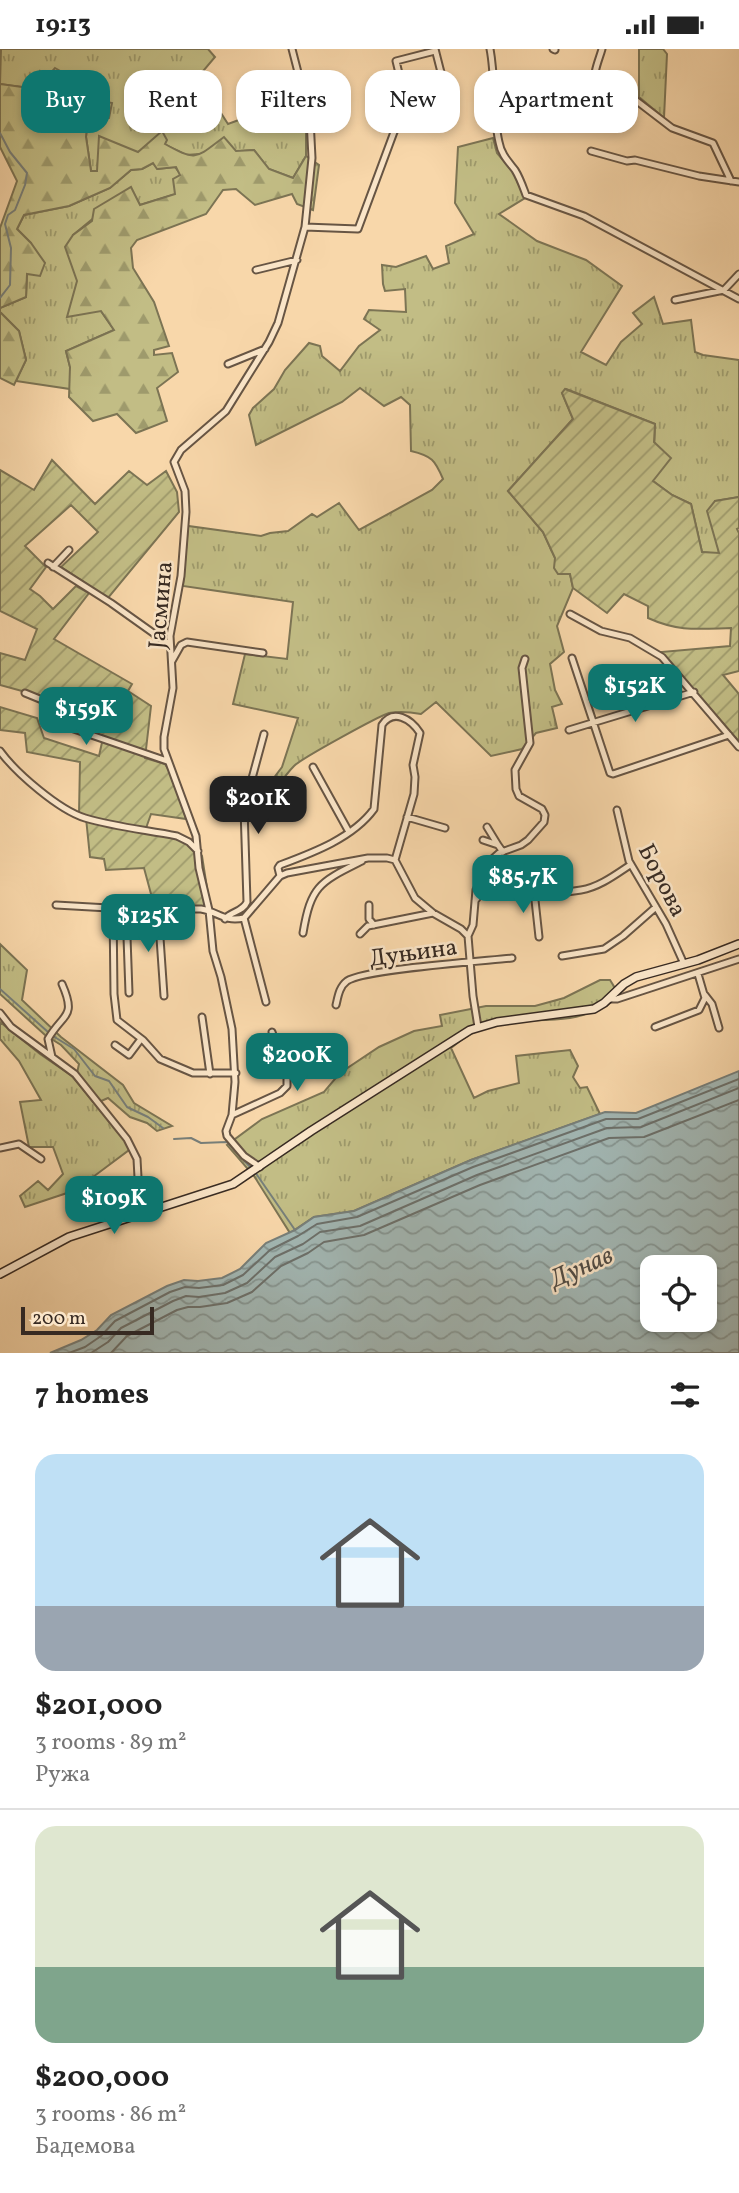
<!DOCTYPE html>
<html lang="en">
<head>
<meta charset="utf-8">
<style>
	:root { --surface:#fff; --page:#f6f6f6; --text:#222; --muted:#767676; --line:#e0e0e0; --accent:#0f766e }
	body { margin:0; font-family:Vollkorn,serif; background:var(--page); color:var(--text); height:100vh; display:flex; flex-direction:column; font-size:26px; white-space:nowrap }
	* { box-sizing:border-box; margin:0 }
	p { font-size:23px; color:var(--muted) }
	.icon { flex:none; width:38px; height:38px; fill:none; stroke:currentColor; stroke-width:2; stroke-linecap:round; stroke-linejoin:round }
	.map { position:relative; height:1304px; overflow:hidden }
	.drawer { display:flex; flex-direction:column; background:var(--surface); flex:1 }
	.drawer>* { flex:none }
	.banner { position:absolute; left:21px; top:21px; width:698px; height:63px; display:flex; gap:14px }
	.fabs { position:absolute; left:640px; top:1206px; display:grid; gap:14px }
	.fabs a { display:grid; place-items:center; width:77px; height:77px; border-radius:14px; background:var(--surface); box-shadow:0 4px 10px #0003; font-size:35px }
	.scale { position:absolute; left:21px; bottom:18px; width:133px; box-sizing:border-box; padding-left:7px; border:4px solid #372a22; border-top:0; font-size:19px; line-height:24px; white-space:nowrap; color:#372a22; -webkit-text-stroke:5px #fae5c8; paint-order:stroke }
	.price { position:absolute; translate:-50% -60px; padding:0 16px; border-radius:14px; background:var(--accent); color:#fff; font-size:23px; line-height:46px; filter:drop-shadow(0 2px 4px #0008) }
	.price::after { content:''; position:absolute; left:50%; top:42px; width:21px; height:16px; margin-left:-10px; background:inherit; clip-path:polygon(0 0,100% 0,50% 100%) }
	.price.current { background:#222; color:#fff }
	ul { padding:0; list-style:none }
	li { display:grid; align-content:center; gap:14px; height:371px; padding:0 35px }
	li+li { border-top:2px solid var(--line) }
	li span { display:grid; place-items:center; height:217px; border-radius:21px; color:#555 }
	li>.icon { margin-inline-start:auto }
	span .icon { width:126px; height:126px; fill:#fffc; stroke-width:1 }
	li b { font-size:30px }
	h2 { display:flex; justify-content:space-between; align-items:center; height:84px; padding:0 35px; font-size:30px }
	.pill { padding:0 24px; border-radius:21px; background:var(--surface); box-shadow:0 4px 10px #0003; font-size:24px; line-height:63px }
	.pill.current { background:var(--accent); color:#fff }
	.status { display:flex; justify-content:space-between; align-items:center; height:49px; padding:0 35px; background:var(--surface); direction:ltr }
	.status svg { height:19px; fill:currentColor }
	.map>svg:first-child { display:block }
	.grass { fill:url(#grass-tufts); stroke:#7c7454; stroke-width:2 }
	.forest { fill:url(#forest-firs); stroke:#7c7454; stroke-width:2 }
	.garden { fill:url(#garden-furrows); stroke:#7c7454; stroke-width:2 }
	.water { fill:url(#water-waves); stroke:#777f7a; stroke-width:2; fill-rule:evenodd }
	.lines { fill:none; stroke-linecap:round; stroke-linejoin:round }
	.shore { stroke:#6c706b; stroke-width:2 }
	.stream { stroke:#777f7a; stroke-width:2 }
	.street-casing { stroke:#675544; stroke-width:9 }
	.secondary-casing { stroke:#372a22; stroke-width:10 }
	.street { stroke:#fae5c8; stroke-width:5 }
	.secondary { stroke:#fae5c8; stroke-width:7 }
	.labels { text-anchor:middle; stroke-width:5; stroke-linejoin:round; paint-order:stroke }
	.street-label { font-size:24px; fill:#372a22; stroke:#fae5c8 }
	.water-label { font-size:26px; font-style:italic; fill:#524d46; stroke:#fae5c8 }
</style>
</head>
<body>
<div class="status"><b>19:13</b><svg viewBox="0 0 49 12"><path d="M0 12V9h3v3zM5 12V6h3v6zM10 12V3h3v9zM15 12V0h3v12zM26 1h20v11H26zM47 4h2v5h-2z"/></svg></div>
<div class="map">
<svg width="739" height="1304" viewBox="0 0 739 1304">
	<defs>
		<pattern id="grass-tufts" width="24" height="20" patternUnits="userSpaceOnUse" patternTransform="scale(1.75)"><rect width="24" height="20" fill="#c2bd85"/><path d="M3 7l-1-3M5 7V3M7 7l1-3M15 17l-1-3M17 17v-4M19 17l1-3" fill="none" stroke="#9e9a6c"/></pattern>
		<pattern id="forest-firs" width="22" height="20" patternUnits="userSpaceOnUse" patternTransform="scale(1.75)"><rect width="22" height="20" fill="#c2bd85"/><path d="M5 1l3.5 6h-7zM16 11l3.5 6h-7z" fill="#9e9a6c"/></pattern>
		<pattern id="garden-furrows" width="10" height="10" patternUnits="userSpaceOnUse" patternTransform="scale(1.75)"><rect width="10" height="10" fill="#c2bd85"/><path d="M-1 1l2-2M0 10L10 0M9 11l2-2" fill="none" stroke="#9e9a6c"/></pattern>
		<pattern id="water-waves" width="16" height="10" patternUnits="userSpaceOnUse" patternTransform="scale(1.75)"><rect width="16" height="10" fill="#a2b7b4"/><path d="M0 5q4-4 8 0t8 0" fill="none" stroke="#859592"/></pattern>
	</defs>
	<rect width="100%" height="100%" fill="#f8d7aa"/>
	<filter id="stains"><feTurbulence type="fractalNoise" baseFrequency=".00286" numOctaves="4"/><feColorMatrix values="0 0 0 0 .2 0 0 0 0 .09 0 0 0 0 .02 0 0 0 .5 -.17"/></filter>
	<radialGradient id="worn" r=".72"><stop offset=".6" stop-color="#630" stop-opacity="0"/><stop offset="1" stop-color="#630" stop-opacity=".3"/></radialGradient>
	<path class="grass" d="M1 0H208L215 8 198 28 228 75 263 62 255 45 267 36 296 30 306 77V107L293 129 269 120 254 101 186 106 164 95 138 103 97 123 91 122 86 88 88 67 73 46 40 22 29 39 0 35Z
		M639 0H663L667 5 664 69 639 48Z
		M493 89 497 104 513 123 525 149 499 165 537 192 586 211 622 237 581 303 606 316 621 293 642 275 633 264 654 248 663 275 691 271 695 303 703 306 739 311V448L715 452 719 505 702 503 691 455 672 446 653 432 655 375 566 340 562 344 573 370 508 442 543 483 555 509 570 525 573 539 557 577 564 603 550 615 555 641 562 655 552 658 557 679 536 684 522 700 491 707 436 653 421 665C410 663 400 662 389 664 379 667 302 709 294 717 280 731 269 754 252 766L255 754 282 718 298 669 233 655 245 605 287 610 293 553 183 537 188 477 261 487 270 484 288 482 312 465 317 468 339 454 359 481 432 441 443 430C435 411 432 407 411 402L410 356 401 348 384 357 360 339 342 353 256 396 249 366 253 359 274 340 285 321 309 294 320 297 322 307 340 322 359 297 380 281 364 270 369 261 406 263 405 240 385 242 383 235 382 216 396 218 426 207 433 220 449 214 446 197 474 185 455 154 458 98Z
		M153 114 158 120 175 118 181 126 176 145 140 156 130 139 73 186 101 262 114 281 66 302 70 318V340L16 332 26 311 19 282 0 263V259L26 248 27 224 31 194 17 180 24 166 69 157 110 139 131 121 142 120Z
		M0 895 27 921 22 951 61 988 123 1036 134 1054 172 1077 157 1082 147 1074 130 1068 108 1049 99 1053 77 1024 79 1015 61 996 45 986 0 945Z
		M600 931H610L615 939 608 949 611 953C598 960 585 967 570 969 523 975 491 964 451 999L474 1049 488 1042 519 1034 516 1007 570 1001 578 1017 573 1028 580 1039 587 1038 600 1065 471 1111 354 1162 314 1168 290 1184 254 1127 227 1096 262 1070 324 1043 340 1024 379 998 414 982 442 977 440 966 486 957H535L564 949Z
		M0 973 40 1005 72 1027 127 1094 129 1101 93 1128 67 1144 25 1158 20 1147 38 1132 48 1141 63 1125 53 1098H29L20 1053 41 1051 19 1012 0 990Z"/>
	<path class="forest" d="M55 19 71 28 73 46 112 54 109 69 88 68 86 88 91 122H97L99 87 138 103 162 82 167 91 165 95C197 113 196 109 224 88L236 102 254 101 269 120 293 129 306 107 319 116 313 161 297 155 292 145 255 156 236 140 223 141 206 165 137 191 131 199 133 219 154 253 169 297 154 301V306L172 304 178 323 157 339 167 372 136 384 117 365 93 372 69 348 70 318 66 302 114 281 101 262 67 268 77 232 65 198 73 186 92 172 94 160 131 138 140 156 175 145 173 130 180 126 176 118 157 120 153 114 142 120 131 121 110 139 69 157 24 166 17 180 31 194 45 214 40 227 27 225 26 248 0 259V179L17 132 0 98V35L29 39 40 22 48 27Z
		M0 263 19 282 26 311 14 336 0 329Z"/>
	<path class="garden" d="M565 340 655 375 654 393 671 409 653 432 672 446 691 455 702 503 719 504 707 462 715 452 739 448V479L737 480 739 484V622L723 626 739 645V693L661 603 730 597 731 579C698 580 679 583 648 569V557L624 545 607 564 573 539 570 525H558L554 519 555 509 543 483 508 442 573 370 562 344Z
		M52 411 95 455 129 422 147 436 166 422 177 443 179 463 108 549 61 518 98 483 71 456 25 497 46 518 30 540 40 547 53 560 76 537 89 544 54 590 132 635 128 642 151 657 145 709 165 715 175 731 186 770 151 765 145 782 191 794 202 807 210 858 154 856 144 819 106 821 104 810 90 808 86 769 79 765 80 713 27 703 25 684 0 681V658L37 669 44 689 99 707 103 689 46 662 51 650 0 636V604L25 611 37 580 0 562V421L34 441Z"/>
	<path class="water" d="M739 1022V1304H50L81 1291 97 1281 111 1266 167 1237 184 1231 198 1232 222 1229 240 1220 266 1194 295 1181 314 1168 354 1162 471 1111 605 1063 636 1064ZM653 1218H705V1270H653Z"/>
	<g class="lines">
		<path class="shore" d="M69 1304 85 1298 101 1287 115 1272 170 1243 185 1238 199 1239 223 1236 243 1226 270 1201 298 1187 317 1175 357 1168 473 1118 606 1070H638L739 1030
			M91 1304 108 1293 121 1279 173 1252 186 1247 199 1248 225 1244 247 1234 275 1208 303 1195 320 1183 360 1177 477 1126 607 1079 641 1078 739 1039
			M111 1304 127 1287 177 1261 188 1258H200L227 1254 252 1243 281 1217 308 1204 324 1193 364 1186 480 1136 609 1089 644 1088 739 1051"/>
		<path class="stream" d="M0 84 10 103 27 124 25 136 15 161 8 166 5 175 11 199 10 236 0 249
			M0 940 48 983
			M53 987 74 1000 95 1027 109 1032 127 1058 148 1068 163 1079
			M174 1090 191 1089 201 1094 227 1093 251 1119
			M255 1123 295 1181"/>
		<defs>
			<path id="street" d="M435 0 445 39
				M490 0C496 31 492 63 499 93 501 105 508 112 515 121 520 129 523 138 526 146L584 167 739 250
				M553 0 555 1
				M602 0C599 11 592 25 596 35L625 43 672 79 713 94 731 132
				M591 102 627 112 635 111 699 127 739 133
				M305 178 358 180 394 83 397 78 410 70 396 12 435 2
				M256 221 297 211
				M675 251 724 241 739 225
				M228 315 265 300
				M48 514 111 554 170 596
				M53 518 69 501
				M570 565 601 582 630 589 662 608 739 698
				M572 609 610 724 613 725 729 686
				M172 612 181 596 187 593 263 604
				M25 644 52 655 59 673 65 677 167 712
				M569 681 694 643
				M0 702C16 724 59 761 85 769 115 778 147 781 177 787L189 793 198 802
				M313 718 349 783
				M617 761 629 812 666 875 684 915
				M407 768 445 779
				M487 778 498 796
				M483 791 498 796 503 803
				M280 827 278 819 280 816C312 804 353 789 374 760L382 676C393 659 411 670 420 684L413 716 415 728 414 745 395 811
				M534 842 539 888
				M475 852C488 830 516 840 536 842 551 844 566 844 581 841 599 838 615 826 630 816
				M56 856 126 860H201C219 863 223 873 244 869L280 827 287 824 368 809H387L395 811 415 849 433 864 461 880 468 887 473 947 478 978
				M369 856V870L374 876
				M113 859 114 945 117 971 143 991 160 1010 193 1024H236
				M126 860 129 944
				M158 860 164 947
				M244 869 266 953
				M225 870C231 862 243 863 247 853L244 759 264 685
				M303 884C311 836 320 833 362 812
				M360 885 368 877 433 864
				M468 887 473 876 476 841 490 812 499 804 521 796 528 791 544 773 545 766 542 760 519 747 516 740 515 721 530 694 522 619 525 610
				M562 907 604 900 623 887 656 858
				M705 946 712 955 719 979
				M608 950H617L739 910
				M336 956C338 948 339 938 347 932 364 920 484 912 512 909
				M0 964 11 978 75 1025 127 1090 137 1110 140 1165
				M202 968 210 1025
				M655 978 699 961 705 949 698 925
				M115 996 129 1006 141 990
				M52 1008 48 990C63 964 77 969 62 935
				M232 1066 280 1044 287 1037V1026L272 983
				M0 1099 19 1095 41 1110
				M260 1118 244 1107 227 1087 226 1082 232 1066 235 1033 232 980 221 928 213 902 209 861 199 819 196 787 164 700V688L173 639 170 587 181 527 186 463 185 442 174 413 181 401 226 362 269 293 278 274 305 178 312 109 310 70 292 0"/>
			<path id="secondary" d="M0 1225 69 1188 233 1135 311 1082 470 981 497 973 594 960 604 954 624 935 636 928 698 911 739 895"/>
		</defs>
		<use href="#street" class="street-casing"/>
		<use href="#secondary" class="secondary-casing"/>
		<use href="#street" class="street"/>
		<use href="#secondary" class="secondary"/>
	</g>
	<g class="labels">
		<g class="street-label">
			<text transform="translate(160 556) rotate(-85)" y="8">Јасмина</text>
			<text transform="translate(663 831) rotate(63)" y="8">Борова</text>
			<text transform="translate(413 903) rotate(-8)" y="8">Дуњина</text>
		</g>
		<g class="water-label">
			<text transform="translate(581 1217) rotate(-24)" y="9">Дунав</text>
		</g>
	</g>
	<rect width="100%" height="100%" filter="url(#stains)"/>
	<rect width="100%" height="100%" fill="url(#worn)"/>
</svg>
<div class="fabs">
<a><svg class="icon" aria-label="locate" viewBox="0 0 24 24"><circle cx="12" cy="12" r="6"/><path d="M12 2v4M12 18v4M2 12h4M18 12h4"/></svg></a>
</div>
<div class="scale">200 m</div>
<b class="price" style="left:635px;top:675px">$152K</b>
<b class="price" style="left:86px;top:698px">$159K</b>
<b class="price current" style="left:258px;top:787px">$201K</b>
<b class="price" style="left:523px;top:866px">$85.7K</b>
<b class="price" style="left:148px;top:905px">$125K</b>
<b class="price" style="left:297px;top:1044px">$200K</b>
<b class="price" style="left:114px;top:1187px">$109K</b>
<div class="banner">
<a class="pill current">Buy</a>
<a class="pill">Rent</a>
<a class="pill">Filters</a>
<a class="pill">New</a>
<a class="pill">Apartment</a>
</div>
</div>
<section class="drawer">
<h2>7 homes<svg class="icon" aria-label="filters" viewBox="0 0 24 24"><path d="M4 7h16M4 17h16"/><circle cx="9" cy="7" r="2"/><circle cx="15" cy="17" r="2"/></svg></h2>
<ul>
<li><span style="background:linear-gradient(#bfe0f5 70%,#9aa5b1 0)"><svg class="icon" aria-label="home" viewBox="0 0 24 24"><path d="M3 11l9-7 9 7M6 9v11h12V9"/></svg></span><div><b>$201,000</b><p>3 rooms · 89 m²</p><p>Ружа</p></div></li>
<li><span style="background:linear-gradient(#dfe7d0 65%,#7fa58c 0)"><svg class="icon" aria-label="home" viewBox="0 0 24 24"><path d="M3 11l9-7 9 7M6 9v11h12V9"/></svg></span><div><b>$200,000</b><p>3 rooms · 86 m²</p><p>Бадемова</p></div></li>
</ul>
</section>
</body>
</html>
